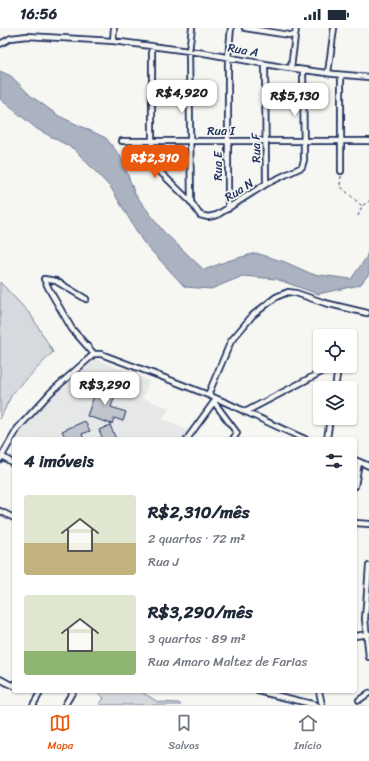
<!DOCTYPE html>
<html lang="pt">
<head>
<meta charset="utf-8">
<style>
	:root { --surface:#fff; --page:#f2f2f3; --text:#1f2937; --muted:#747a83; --line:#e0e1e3; --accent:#ea580c }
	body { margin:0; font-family:Sriracha,sans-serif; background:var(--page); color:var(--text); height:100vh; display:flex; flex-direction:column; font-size:15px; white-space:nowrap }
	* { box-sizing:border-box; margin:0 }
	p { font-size:13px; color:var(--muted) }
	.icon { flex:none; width:22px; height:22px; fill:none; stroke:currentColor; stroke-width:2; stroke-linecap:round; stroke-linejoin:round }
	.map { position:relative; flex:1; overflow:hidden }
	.panel { position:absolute; left:12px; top:409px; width:345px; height:256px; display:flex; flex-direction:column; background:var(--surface); border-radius:4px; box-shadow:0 1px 3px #0004 }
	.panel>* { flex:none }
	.buttons { position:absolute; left:313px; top:301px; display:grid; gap:8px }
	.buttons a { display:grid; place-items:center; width:44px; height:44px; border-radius:4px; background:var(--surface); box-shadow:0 1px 3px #0004; font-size:20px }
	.price { position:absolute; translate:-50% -34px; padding:0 9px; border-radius:8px; background:#fff; color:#222; font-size:13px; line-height:26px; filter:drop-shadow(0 1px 2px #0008) }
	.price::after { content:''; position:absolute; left:50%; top:24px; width:12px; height:9px; margin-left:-6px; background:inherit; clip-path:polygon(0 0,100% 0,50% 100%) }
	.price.on { background:var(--accent); color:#fff }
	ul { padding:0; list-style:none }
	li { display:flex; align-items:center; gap:12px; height:100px; padding:0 12px }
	li span { display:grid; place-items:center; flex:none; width:112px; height:80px; border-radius:4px; color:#555 }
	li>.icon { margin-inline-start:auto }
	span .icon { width:48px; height:48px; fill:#fffc; stroke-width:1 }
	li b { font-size:17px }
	h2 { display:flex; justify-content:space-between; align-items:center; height:48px; padding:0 12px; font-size:17px }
	.status { display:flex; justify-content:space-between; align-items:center; height:28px; padding:0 20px; background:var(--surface); direction:ltr }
	.status svg { height:11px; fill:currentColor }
	.menu { display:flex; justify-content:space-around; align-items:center; height:56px; border-top:1px solid var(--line); background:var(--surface); font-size:11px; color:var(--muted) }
	.menu a { display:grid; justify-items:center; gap:2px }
	.menu .on { color:var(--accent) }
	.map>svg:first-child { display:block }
	.built { fill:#e6e7e7 }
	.green { fill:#d6d9dd; stroke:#78849e }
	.water { fill:#abb2c0; stroke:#717e99 }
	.building { fill:#c0c4cd; stroke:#1b2f5e }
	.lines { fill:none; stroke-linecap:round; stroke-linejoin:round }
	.street-casing { stroke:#1b2f5e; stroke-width:8 }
	.path { stroke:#1b2f5e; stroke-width:1; stroke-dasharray:3 3; stroke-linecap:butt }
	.street { stroke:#f6f6f2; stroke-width:4.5 }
	.labels { text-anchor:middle; stroke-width:3.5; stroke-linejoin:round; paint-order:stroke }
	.street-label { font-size:12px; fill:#1b2f5e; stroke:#f6f6f2 }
</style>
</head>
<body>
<div class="status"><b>16:56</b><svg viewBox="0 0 49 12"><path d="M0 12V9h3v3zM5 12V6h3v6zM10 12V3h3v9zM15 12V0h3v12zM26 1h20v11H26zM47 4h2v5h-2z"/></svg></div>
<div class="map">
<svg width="369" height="677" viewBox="0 0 369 677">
	<rect width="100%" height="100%" fill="#f6f6f2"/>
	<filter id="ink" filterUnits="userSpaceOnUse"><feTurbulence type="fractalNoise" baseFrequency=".025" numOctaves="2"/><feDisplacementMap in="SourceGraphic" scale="8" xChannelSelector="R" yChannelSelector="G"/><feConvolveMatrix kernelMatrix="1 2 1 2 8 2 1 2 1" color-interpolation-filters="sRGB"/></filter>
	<g filter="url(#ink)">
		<path class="built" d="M95 331 132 345 149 353 143 370 169 380 163 391 188 403 183 411H16L22 401 65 356Z"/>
		<path class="green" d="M0 254 31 287 53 324 12 366 0 391Z
			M96 663H140L158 674 179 675 181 677H99L104 670Z"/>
		<path class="water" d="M0 43 11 48 31 68 59 88 106 110 121 129 135 166 163 203 204 242 227 233 256 225 285 234 312 246 351 251 366 230 369 221V246L360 257 318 266 276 251 243 248 211 261 185 259 143 214 111 160 74 121 37 101 0 71Z"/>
		<path class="building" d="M98 357 117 363 111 379 126 384 123 393 114 390 112 396 87 388Z
			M85 393 90 403 82 406 84 411H66L62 403Z
			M110 397 116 411H103L99 402Z"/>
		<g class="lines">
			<defs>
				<path id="street" d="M245 0 295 8
					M113 13 114 0
					M0 16 11 10 27 8 113 13 204 25 282 39 334 46 369 49
					M152 18V129L155 139 191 174 200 187 208 189 217 187 266 156 302 139 304 132 303 42
					M265 36 266 156
					M291 40 296 0
					M328 45 334 0
					M341 47V143
					M122 113H369
					M191 174 189 23 192 0
					M228 181V30L231 0
					M86 271 56 253 44 251 50 263 72 301 94 326
					M94 326H101C143 342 186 357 227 375 253 387 279 400 305 411
					M336 340 341 341 346 338
					M335 360 338 341
					M208 367 231 313 253 287 276 269 288 264 296 265 325 275 367 285
					M214 374 237 405 233 411
					M245 384 333 338
					M187 411 216 371
					M327 411 330 390
					M2 428 14 436
					M0 431 18 400 51 364 94 326
					M355 432 369 438
					M355 458 359 434
					M0 483 14 490
					M355 495 369 496
					M369 538 365 591 369 629
					M355 608 369 606
					M0 651 13 658 14 656
					M258 663 316 677
					M319 663 322 677
					M359 672 369 665
					M33 677 41 663
					M65 677 73 663"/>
			</defs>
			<use href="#street" class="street-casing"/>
			<path class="path" d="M341 148 340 158 362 178
				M358 188 362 178 369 173"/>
			<use href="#street" class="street"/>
		</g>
	</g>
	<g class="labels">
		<g class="street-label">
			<text transform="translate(243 22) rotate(10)" y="4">Rua A</text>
			<text x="221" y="107">Rua I</text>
			<text transform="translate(256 120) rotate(-91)" y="4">Rua F</text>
			<text transform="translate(218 138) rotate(-90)" y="4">Rua E</text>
			<text transform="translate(239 162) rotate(-33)" y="4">Rua N</text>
		</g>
	</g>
</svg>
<div class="buttons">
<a><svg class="icon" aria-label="locate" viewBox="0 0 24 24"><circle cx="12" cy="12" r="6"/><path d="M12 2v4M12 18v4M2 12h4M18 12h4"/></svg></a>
<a><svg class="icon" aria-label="layers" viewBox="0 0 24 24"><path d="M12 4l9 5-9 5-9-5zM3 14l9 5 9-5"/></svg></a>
</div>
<b class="price" style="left:182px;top:86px">R$4,920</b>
<b class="price" style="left:295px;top:89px">R$5,130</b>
<b class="price on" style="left:155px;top:151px">R$2,310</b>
<b class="price" style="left:105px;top:378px">R$3,290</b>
<section class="panel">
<h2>4 imóveis<svg class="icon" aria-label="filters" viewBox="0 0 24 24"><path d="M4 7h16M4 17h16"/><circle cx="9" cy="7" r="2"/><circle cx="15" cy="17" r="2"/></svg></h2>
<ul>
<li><span style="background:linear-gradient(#dfe7d0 60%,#c2b280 0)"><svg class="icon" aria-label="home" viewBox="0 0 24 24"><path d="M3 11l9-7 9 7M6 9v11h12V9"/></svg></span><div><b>R$2,310/mês</b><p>2 quartos · 72 m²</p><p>Rua J</p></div></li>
<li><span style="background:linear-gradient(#dfe7d0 70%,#8fb573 0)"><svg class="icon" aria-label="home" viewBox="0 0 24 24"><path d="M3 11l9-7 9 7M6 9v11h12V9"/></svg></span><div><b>R$3,290/mês</b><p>3 quartos · 89 m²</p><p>Rua Amaro Maltez de Farias</p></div></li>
</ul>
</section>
</div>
<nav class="menu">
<a class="on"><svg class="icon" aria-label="map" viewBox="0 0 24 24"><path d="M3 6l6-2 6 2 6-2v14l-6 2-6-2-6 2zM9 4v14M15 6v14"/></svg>Mapa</a>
<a><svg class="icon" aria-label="saved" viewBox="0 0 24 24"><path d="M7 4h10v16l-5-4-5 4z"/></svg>Salvos</a>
<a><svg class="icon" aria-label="home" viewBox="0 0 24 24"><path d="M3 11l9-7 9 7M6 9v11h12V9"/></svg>Início</a>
</nav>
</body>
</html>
